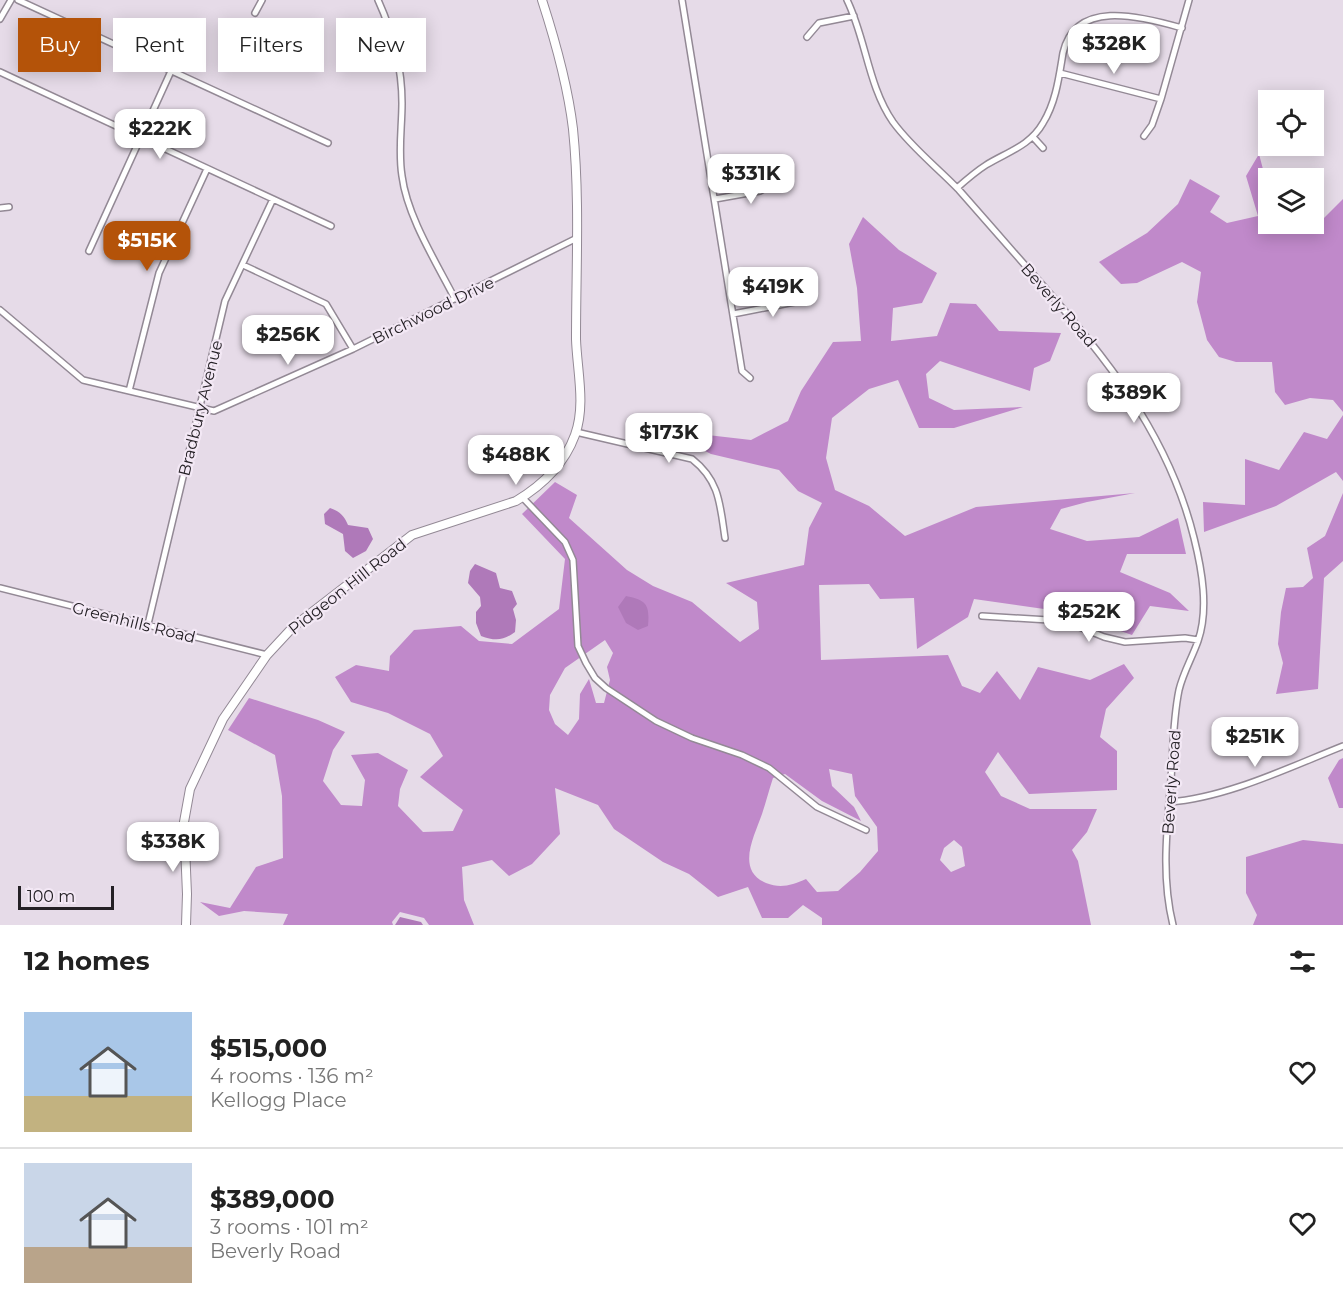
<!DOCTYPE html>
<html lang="en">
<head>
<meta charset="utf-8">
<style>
	:root { --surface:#fff; --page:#f2f2f2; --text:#222; --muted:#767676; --line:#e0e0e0; --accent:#b45309 }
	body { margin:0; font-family:Montserrat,sans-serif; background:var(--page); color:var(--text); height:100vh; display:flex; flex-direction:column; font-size:22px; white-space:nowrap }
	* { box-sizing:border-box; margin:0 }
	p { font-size:20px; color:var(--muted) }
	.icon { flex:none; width:33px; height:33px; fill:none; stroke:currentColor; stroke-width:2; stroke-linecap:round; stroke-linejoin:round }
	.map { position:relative; height:925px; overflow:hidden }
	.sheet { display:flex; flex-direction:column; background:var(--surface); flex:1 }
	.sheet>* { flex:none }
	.top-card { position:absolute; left:18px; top:18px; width:600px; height:54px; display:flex; gap:12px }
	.controls { position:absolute; left:1258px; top:90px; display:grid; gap:12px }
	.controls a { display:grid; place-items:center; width:66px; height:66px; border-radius:0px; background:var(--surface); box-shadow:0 3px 15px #0003; font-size:30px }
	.scale { position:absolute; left:18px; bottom:15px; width:96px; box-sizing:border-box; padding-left:6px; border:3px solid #242025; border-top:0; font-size:16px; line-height:21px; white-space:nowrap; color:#242025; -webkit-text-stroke:4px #f3e8f5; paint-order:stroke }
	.price { position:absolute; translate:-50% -51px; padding:0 14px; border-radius:12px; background:#fff; color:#222; font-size:20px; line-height:39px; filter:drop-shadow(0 2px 3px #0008) }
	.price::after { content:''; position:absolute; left:50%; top:36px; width:18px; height:14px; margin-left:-9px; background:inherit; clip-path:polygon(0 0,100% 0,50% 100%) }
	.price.on { background:var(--accent); color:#fff }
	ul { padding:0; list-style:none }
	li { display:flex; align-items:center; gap:18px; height:150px; padding:0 24px }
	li+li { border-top:2px solid var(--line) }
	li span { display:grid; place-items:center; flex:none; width:168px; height:120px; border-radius:0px; color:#555 }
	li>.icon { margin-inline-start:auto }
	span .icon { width:72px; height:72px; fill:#fffc; stroke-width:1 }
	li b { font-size:26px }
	h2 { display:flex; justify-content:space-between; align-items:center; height:72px; padding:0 24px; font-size:26px }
	.tag { padding:0 21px; border-radius:0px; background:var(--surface); box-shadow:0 3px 15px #0003; font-size:21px; line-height:54px }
	.tag.on { background:var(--accent); color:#fff }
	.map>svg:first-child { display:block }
	.forest { fill:#c089ca; fill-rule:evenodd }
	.water { fill:#af79b9 }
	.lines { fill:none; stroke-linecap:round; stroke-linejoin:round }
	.street-casing { stroke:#938995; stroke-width:8 }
	.secondary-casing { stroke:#938995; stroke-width:10 }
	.street { stroke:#fff; stroke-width:5 }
	.secondary { stroke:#fff; stroke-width:8 }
	.labels { text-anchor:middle; stroke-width:4.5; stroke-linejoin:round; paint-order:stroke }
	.street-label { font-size:16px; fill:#242025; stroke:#f3e8f5 }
</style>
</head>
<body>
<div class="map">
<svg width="1343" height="925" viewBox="0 0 1343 925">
	<rect width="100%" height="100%" fill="#e6dbe8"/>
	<path class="forest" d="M1259 154 1264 173 1269 179V224H1312L1315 227 1343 199V412L1333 400 1310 398 1285 405 1275 392 1272 362H1236L1219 357 1207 340 1197 302 1201 272 1182 262 1137 283 1121 284 1099 262 1147 233 1178 204 1190 179 1220 196 1210 212 1227 223 1258 216 1246 176Z
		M863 217 899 250 937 273 922 303 893 308 891 341 937 336 950 303 976 304 999 331 1061 333 1050 361 1034 368 1030 391 940 361 926 374 929 398 954 410 1023 407 954 428H919L898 380 869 389 832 418 826 458 835 490 869 506 905 536 976 507 1135 493 1087 502 1061 509 1050 529 1087 541 1114 539 1139 537 1178 518 1186 554H1127L1120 572 1170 593 1189 611 1150 606 1132 635 1092 621 1076 603 1051 610 974 599 968 617 917 649 914 598 880 599 869 584 819 585 821 660 948 655 962 686 980 693 997 671 1020 700 1038 667 1090 680 1124 664 1134 678 1106 709 1100 737 1117 751V790L1029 794 998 752 985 772 1001 796 1030 809H1097L1087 832 1072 850 1078 861 1091 925H822V918L803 905 788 918H762L748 887 718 897 689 874 663 862 614 829 598 805 555 788 560 834 532 864 509 876 492 860 462 867 464 900 474 925H429L424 918 400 912 392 922 393 925H283L288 914 244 911 219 916 200 902 230 908 256 867 283 858 282 796 275 755 228 730 249 698 318 720 345 732 333 750 323 781 341 805 362 806 365 780 351 755 378 753 408 770 400 789 398 806 423 832 453 831 463 810 420 777 443 756 430 734 388 713 351 702 335 677 356 665 389 671 390 656 414 630 461 626 479 641 512 644 559 609 565 559 522 514 555 482 577 495 569 518 627 570 653 586 692 602 740 642 759 629 757 602 726 583 804 565 809 528 822 503 798 491 779 470 711 454 664 430 751 440 788 421 801 391 833 342 861 341 857 288 849 244ZM605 640 613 653 607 667 610 680 604 703H596L589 679 580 694 579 719 568 735 555 724 549 710 550 695 565 668ZM829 769 852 774 855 796 877 827 878 851 860 872 838 891 817 892 806 879C792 885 781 889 766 883 735 870 755 835 762 814 766 802 769 790 773 778L785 774 822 801 861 821 854 807 832 786ZM954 840 962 847 965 866 951 872 940 860 944 848Z
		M1343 415V481L1336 472 1276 506 1204 532 1203 502 1245 505V459L1279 470 1304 432 1327 439Z
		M1343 493V561L1324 578 1318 689 1276 694 1283 663 1278 644 1281 612 1286 588 1303 587 1313 578 1307 548 1325 536Z
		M1343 758V808H1339L1328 778 1339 760Z
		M1303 840 1343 844V925H1253L1257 915 1246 893V857Z"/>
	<path class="water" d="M330 508C341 512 344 516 348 525L368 528 373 539 366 551 353 558 345 551 343 534 325 524 324 514Z
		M475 564 496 573 500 588 512 591 517 604 513 609 516 620 515 632C503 641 495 641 481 636L476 623V612L481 606 480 597 468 583 470 571Z
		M626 596C646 600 650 604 648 626L638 630 626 623 618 607Z
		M400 917 421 922 423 925H395Z"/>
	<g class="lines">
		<defs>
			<path id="street" d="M18 0 328 143
				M378 0C393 33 402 66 402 103 402 127 398 152 402 176 407 216 436 262 455 299
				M682 0 742 371 750 378
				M847 0C866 39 868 86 893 122 912 148 937 167 959 190 983 217 1007 245 1031 272 1102 352 1168 432 1194 538 1202 570 1209 609 1198 641 1192 658 1183 673 1179 690 1173 719 1173 750 1171 779 1167 828 1161 877 1173 925
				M255 13 262 0
				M0 19 11 0
				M807 37 819 23 854 16
				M0 72 331 226
				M1060 73 1161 99
				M1144 136 1152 125 1161 99 1189 0
				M1033 137 1043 148
				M957 188C966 180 975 172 986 165 1007 152 1030 146 1043 123 1056 102 1059 77 1063 53 1075 0 1137 15 1182 28
				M715 199 760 191 775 182
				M0 208 9 207
				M89 251 172 69
				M243 265 326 304 353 349
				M0 310 83 380 214 411 353 349 577 238
				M733 314 810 299
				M129 391 159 273 207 169
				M576 432 692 459C720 481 720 505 725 538
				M522 497 565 542 573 560 578 646 586 663 595 678 606 688 656 721 692 738 742 755 769 768 817 807 866 830
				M0 588 267 655
				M982 616 1065 621 1104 637 1125 642 1185 638 1198 640
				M148 624 225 301 273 199
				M1169 802C1226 798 1290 767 1343 746"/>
			<path id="secondary" d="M186 925 187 894 184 822 190 789 223 719 267 655 293 627 412 535 516 501C543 485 564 465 575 435 586 405 577 370 576 339 576 269 580 199 573 129 568 87 555 40 542 0"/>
		</defs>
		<use href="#street" class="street-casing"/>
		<use href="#secondary" class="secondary-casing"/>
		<use href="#street" class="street"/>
		<use href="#secondary" class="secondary"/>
	</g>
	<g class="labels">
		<g class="street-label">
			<text transform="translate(1059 305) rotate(49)" y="6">Beverly Road</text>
			<text transform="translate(433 310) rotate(-26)" y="6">Birchwood Drive</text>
			<text transform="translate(200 408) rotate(-76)" y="6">Bradbury Avenue</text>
			<text transform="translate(347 586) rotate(-38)" y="6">Pidgeon Hill Road</text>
			<text transform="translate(134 622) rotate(14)" y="6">Greenhills Road</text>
			<text transform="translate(1171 782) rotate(-86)" y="6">Beverly Road</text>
		</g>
	</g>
</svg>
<div class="controls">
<a><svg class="icon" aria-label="locate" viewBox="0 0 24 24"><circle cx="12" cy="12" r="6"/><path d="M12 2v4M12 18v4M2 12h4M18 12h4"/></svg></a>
<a><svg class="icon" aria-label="layers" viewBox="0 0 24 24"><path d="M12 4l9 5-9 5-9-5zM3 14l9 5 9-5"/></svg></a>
</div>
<div class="scale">100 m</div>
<b class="price" style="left:1114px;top:75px">$328K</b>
<b class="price" style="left:160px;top:160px">$222K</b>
<b class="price" style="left:751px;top:205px">$331K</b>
<b class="price on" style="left:147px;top:272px">$515K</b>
<b class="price" style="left:773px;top:318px">$419K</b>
<b class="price" style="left:288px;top:366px">$256K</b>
<b class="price" style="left:1134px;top:424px">$389K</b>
<b class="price" style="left:669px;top:464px">$173K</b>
<b class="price" style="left:516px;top:486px">$488K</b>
<b class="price" style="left:1089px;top:643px">$252K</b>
<b class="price" style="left:1255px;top:768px">$251K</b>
<b class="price" style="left:173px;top:873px">$338K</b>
<div class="top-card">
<a class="tag on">Buy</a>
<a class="tag">Rent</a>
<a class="tag">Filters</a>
<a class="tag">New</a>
</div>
</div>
<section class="sheet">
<h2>12 homes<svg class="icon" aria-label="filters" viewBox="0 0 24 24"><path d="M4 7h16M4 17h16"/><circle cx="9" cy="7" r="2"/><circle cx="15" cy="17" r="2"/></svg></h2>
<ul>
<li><span style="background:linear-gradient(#a9c7e8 70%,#c2b280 0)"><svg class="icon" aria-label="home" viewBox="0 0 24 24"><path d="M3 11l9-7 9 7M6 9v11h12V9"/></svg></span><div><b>$515,000</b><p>4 rooms · 136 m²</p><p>Kellogg Place</p></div><svg class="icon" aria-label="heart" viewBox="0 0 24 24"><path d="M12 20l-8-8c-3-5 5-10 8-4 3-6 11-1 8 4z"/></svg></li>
<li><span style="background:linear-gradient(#c9d6e8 70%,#b9a48a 0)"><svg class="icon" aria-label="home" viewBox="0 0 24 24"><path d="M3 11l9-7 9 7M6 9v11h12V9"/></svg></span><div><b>$389,000</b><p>3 rooms · 101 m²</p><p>Beverly Road</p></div><svg class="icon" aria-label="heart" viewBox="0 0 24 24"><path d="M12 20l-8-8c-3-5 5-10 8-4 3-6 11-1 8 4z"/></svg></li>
</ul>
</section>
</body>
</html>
